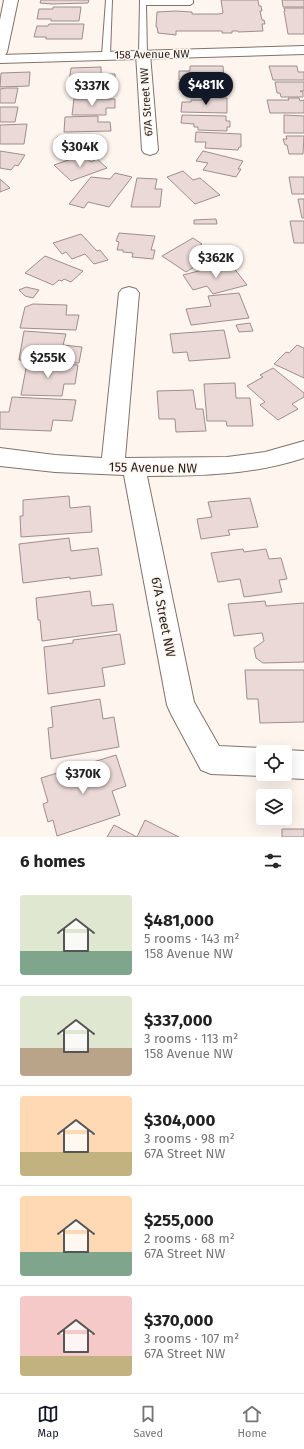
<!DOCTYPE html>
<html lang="en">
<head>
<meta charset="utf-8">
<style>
	:root { --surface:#fff; --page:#f2f2f2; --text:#222; --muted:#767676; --line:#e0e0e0; --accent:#111827 }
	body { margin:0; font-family:"Fira Sans",sans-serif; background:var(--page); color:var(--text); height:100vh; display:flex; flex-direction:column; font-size:15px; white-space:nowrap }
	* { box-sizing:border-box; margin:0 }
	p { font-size:13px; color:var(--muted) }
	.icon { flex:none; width:22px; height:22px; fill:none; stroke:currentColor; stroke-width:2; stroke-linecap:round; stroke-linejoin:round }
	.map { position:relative; height:837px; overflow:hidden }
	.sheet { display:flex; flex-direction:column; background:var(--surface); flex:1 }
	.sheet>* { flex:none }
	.controls { position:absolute; left:256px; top:745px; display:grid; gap:8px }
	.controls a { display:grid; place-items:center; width:36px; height:36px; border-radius:4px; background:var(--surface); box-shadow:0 4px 16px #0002; font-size:20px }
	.price { position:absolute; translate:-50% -34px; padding:0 9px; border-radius:14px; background:#fff; color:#222; font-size:13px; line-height:26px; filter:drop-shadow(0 1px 2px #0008) }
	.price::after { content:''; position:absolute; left:50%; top:24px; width:12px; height:9px; margin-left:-6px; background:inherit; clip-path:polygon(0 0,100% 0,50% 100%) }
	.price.on { background:var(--accent); color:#fff }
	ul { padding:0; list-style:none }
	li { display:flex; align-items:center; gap:12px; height:100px; padding:0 20px }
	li+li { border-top:1px solid var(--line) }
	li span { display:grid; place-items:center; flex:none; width:112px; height:80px; border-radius:4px; color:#555 }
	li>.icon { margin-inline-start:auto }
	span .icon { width:48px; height:48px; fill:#fffc; stroke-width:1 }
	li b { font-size:17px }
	h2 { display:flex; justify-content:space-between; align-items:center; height:48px; padding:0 20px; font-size:17px }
	.dock { display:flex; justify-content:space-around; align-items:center; height:56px; border-top:1px solid var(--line); background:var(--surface); font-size:11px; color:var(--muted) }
	.dock a { display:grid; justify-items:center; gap:2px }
	.dock .on { color:var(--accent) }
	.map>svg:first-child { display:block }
	.building { fill:#ead9d6; stroke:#9f8e8c }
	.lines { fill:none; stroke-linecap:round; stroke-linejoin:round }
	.service-casing { stroke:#80736b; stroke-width:2 }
	.minor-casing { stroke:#80736b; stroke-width:2 }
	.tertiary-casing { stroke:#80736b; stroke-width:2 }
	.service { fill:#fff; fill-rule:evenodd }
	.minor { fill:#fff; fill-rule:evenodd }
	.tertiary { fill:#fff; fill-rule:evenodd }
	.labels { text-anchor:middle; stroke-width:3; stroke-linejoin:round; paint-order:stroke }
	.far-street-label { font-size:11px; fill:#251f1c; stroke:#fef5ef }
	.street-label { font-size:13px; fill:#251f1c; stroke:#fef5ef }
</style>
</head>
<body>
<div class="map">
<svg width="304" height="837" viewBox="0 0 304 837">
	<rect width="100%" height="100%" fill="#fef5ef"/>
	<path class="building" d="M41 0H89L88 3 52 4 40 3Z
		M221 0H258L259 6H261L262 11H260L262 20H264L265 24H262L263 31 238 32V31H232V33H222V31H176V35L158 33 157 27H156L157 12 176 11 192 12V14H220L223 13Z
		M282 0H304V7H283Z
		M53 7H81L79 21H51V19H37L39 9H53Z
		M284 8H304V34H288L284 11H285Z
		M49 24H84L82 39H46V37H34L37 26H48Z
		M190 66H223L224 80H179V71H190Z
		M269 66H297L298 72H304V80H273Z
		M101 67V74H115V82H69L71 68Z
		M30 72 29 86 0 87 1 73Z
		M179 82H222L223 96H193V90H179Z
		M275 82H304V91H300L303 92V97H281L280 93H277Z
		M76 83H115V92L105 93V97H75Z
		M6 88H18L15 103H0V89Z
		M202 97 227 98V113L181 112 182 102H191V100H202Z
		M288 98H299L300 101 304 100V113H270L267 100H289Z
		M74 99H115V108H106V115H72Z
		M0 107H18L15 122H0Z
		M182 115 226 116V121H230V127H227V131L198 130V127H194V124L181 123Z
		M284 115 304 116V133H284Z
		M98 116V122H110L111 131 64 132 65 117Z
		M27 124 24 144H0V125Z
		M196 132 241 134V147H239L238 150 205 148 206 142H195Z
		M97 135 98 145H84V151L59 152V147H57V137Z
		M286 136H304L303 154H289L287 145H285L283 139H287Z
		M0 151 25 155 18 166 15 165 11 170 0 168Z
		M203 151 243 161 238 169H241L236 177 203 170 208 163 196 161Z
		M83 155 91 162 97 159 107 168 71 181 54 165Z
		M183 171 193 180 200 178 220 195 195 204 167 177Z
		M115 173 132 177 109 207 88 202 84 208 69 204 91 177 110 179Z
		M289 177H304V194H292Z
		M137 178 157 179 155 189H162L160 207H131Z
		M0 179 10 188 0 192Z
		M298 199H304V218H302Z
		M216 219 217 224H194V220Z
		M290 221H304V243H294Z
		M119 233 155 236 151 250H155L153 259 132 257 133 253 123 252V250H117L119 242 116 241Z
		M81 234 97 251 100 250 108 260 94 264 85 254 72 259 66 252 62 254 53 243Z
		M193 238 202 244 199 246 212 254 205 258 207 259 186 272 162 256Z
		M45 256 83 271 71 282 64 279 62 281 59 280 53 285 25 273Z
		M230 263 247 285 213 294 207 286 193 290 183 275Z
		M26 287 39 290 33 298 25 296 19 290Z
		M239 293 249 318 191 325 186 309 211 306 208 296Z
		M33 304 67 305 66 315H79L76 330 20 328 25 307Z
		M250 323 253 331 239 332 236 325Z
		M224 330 230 358 189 361 187 352 173 353 170 334Z
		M24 331 66 334 63 345 82 347 79 363 19 360Z
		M297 345 304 348V378L274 364 286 352 289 353Z
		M27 363 78 365 75 384H64L62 396 21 395Z
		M273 368 304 393V397L292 404 298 409 278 420 260 405 265 402 247 386 263 377 260 375Z
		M235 383 236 398H250L253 426H227L226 421H207L204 384Z
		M193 390 196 409H203L206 431 176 432 175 419H159L157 391Z
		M12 397 76 400 72 421 53 420 51 431 0 429V412H9Z
		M69 496 70 508 90 506 92 532 21 537 20 516H23V500Z
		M250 498 258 527 228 530 230 535 201 539 197 519 212 517 208 502Z
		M69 538 71 551 98 548 102 575 70 579V577L23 583 19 544Z
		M243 549 244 552 266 549 269 559 281 558 287 579 279 580 282 592 244 597 240 579 218 582 211 553Z
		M90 591 92 606 113 604 117 631 42 641 40 620H38L36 598Z
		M265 601 266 606 304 603V662L263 663 256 658 254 648 264 641 262 633 234 636 228 604Z
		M120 634 125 664 102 668 105 686 48 694 44 647 73 643V640Z
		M245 670H304V722L260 723 258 699H247Z
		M100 699 103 719 114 717 119 747 51 759 48 728 53 727 51 707Z
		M116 755 126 786 112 791 120 815 57 836 53 820 48 822 43 804 48 802 41 778Z
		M145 820 179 837H107L114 825 137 837Z
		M282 829H304V837H282Z"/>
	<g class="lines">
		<defs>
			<path id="service" d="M106 0H112L110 55 106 57 102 55Z
				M140 0H193V3L190 5H146L147 54 143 56 139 54Z"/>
			<path id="minor" d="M4 0H18L7 52 5 55 0 56V20Z
				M143 50 148 51 150 54 158 150 156 153 150 155 144 153 142 150 136 54 138 51Z
				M129 287 136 289 139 293 125 458 227 457 265 452 304 441V458C252 475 201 476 147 476L194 702 219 746 263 748 273 752H263V774H268L263 776 211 774 201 770 171 714 167 705 124 475 55 472 0 466V448L55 455 102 458 119 293 122 289Z
				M285 750 304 751V779L285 778 275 774H285V752H280Z"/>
			<path id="tertiary" d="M304 46V54L0 63V55Z"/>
		</defs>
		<use href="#service" class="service-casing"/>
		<use href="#minor" class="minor-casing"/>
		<use href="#tertiary" class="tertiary-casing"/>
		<use href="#service" class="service"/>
		<use href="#minor" class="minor"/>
		<use href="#tertiary" class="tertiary"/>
	</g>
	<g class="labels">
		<g class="far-street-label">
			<text transform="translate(152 54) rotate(-1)" y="4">158 Avenue NW</text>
			<text transform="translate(146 102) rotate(-94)" y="4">67A Street NW</text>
		</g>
		<g class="street-label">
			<text transform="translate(153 467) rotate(1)" y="5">155 Avenue NW</text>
			<text transform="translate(164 617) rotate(79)" y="5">67A Street NW</text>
		</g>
	</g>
</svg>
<div class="controls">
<a><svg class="icon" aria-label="locate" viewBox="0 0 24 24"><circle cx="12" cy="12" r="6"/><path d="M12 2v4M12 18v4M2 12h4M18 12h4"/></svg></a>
<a><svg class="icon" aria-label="layers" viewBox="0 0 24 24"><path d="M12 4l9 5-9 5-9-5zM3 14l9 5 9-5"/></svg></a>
</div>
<b class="price on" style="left:206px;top:106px">$481K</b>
<b class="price" style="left:92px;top:107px">$337K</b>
<b class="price" style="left:80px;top:168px">$304K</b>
<b class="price" style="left:216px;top:279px">$362K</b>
<b class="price" style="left:48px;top:379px">$255K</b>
<b class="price" style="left:83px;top:795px">$370K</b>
</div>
<section class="sheet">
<h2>6 homes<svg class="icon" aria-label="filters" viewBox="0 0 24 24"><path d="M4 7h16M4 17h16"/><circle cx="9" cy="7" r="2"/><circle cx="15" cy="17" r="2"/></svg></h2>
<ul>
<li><span style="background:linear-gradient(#dfe7d0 70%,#7fa58c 0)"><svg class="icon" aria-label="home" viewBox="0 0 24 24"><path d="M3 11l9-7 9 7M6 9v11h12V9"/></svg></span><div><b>$481,000</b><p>5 rooms · 143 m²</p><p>158 Avenue NW</p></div></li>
<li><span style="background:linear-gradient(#dfe7d0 65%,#b9a48a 0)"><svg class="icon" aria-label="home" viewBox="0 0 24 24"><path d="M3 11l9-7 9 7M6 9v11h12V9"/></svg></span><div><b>$337,000</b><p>3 rooms · 113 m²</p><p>158 Avenue NW</p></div></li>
<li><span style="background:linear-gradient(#ffd9b3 70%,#c2b280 0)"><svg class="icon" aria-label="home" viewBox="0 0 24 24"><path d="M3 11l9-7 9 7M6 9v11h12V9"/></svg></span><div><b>$304,000</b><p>3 rooms · 98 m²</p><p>67A Street NW</p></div></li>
<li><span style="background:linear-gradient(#ffd9b3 70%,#7fa58c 0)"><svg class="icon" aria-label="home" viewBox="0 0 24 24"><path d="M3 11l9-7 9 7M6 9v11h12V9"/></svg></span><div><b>$255,000</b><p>2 rooms · 68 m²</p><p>67A Street NW</p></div></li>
<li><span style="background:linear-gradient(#f6c9c9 75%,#c2b280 0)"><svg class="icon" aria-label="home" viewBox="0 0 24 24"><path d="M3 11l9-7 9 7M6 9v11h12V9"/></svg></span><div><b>$370,000</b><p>3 rooms · 107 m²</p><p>67A Street NW</p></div></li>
</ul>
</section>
<nav class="dock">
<a class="on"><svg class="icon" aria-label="map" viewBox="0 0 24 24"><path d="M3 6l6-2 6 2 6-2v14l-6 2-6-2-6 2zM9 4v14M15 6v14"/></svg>Map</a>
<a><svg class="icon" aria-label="saved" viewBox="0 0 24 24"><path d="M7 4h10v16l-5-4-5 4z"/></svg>Saved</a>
<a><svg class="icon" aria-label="home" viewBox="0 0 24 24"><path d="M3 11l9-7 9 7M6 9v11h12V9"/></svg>Home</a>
</nav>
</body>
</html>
